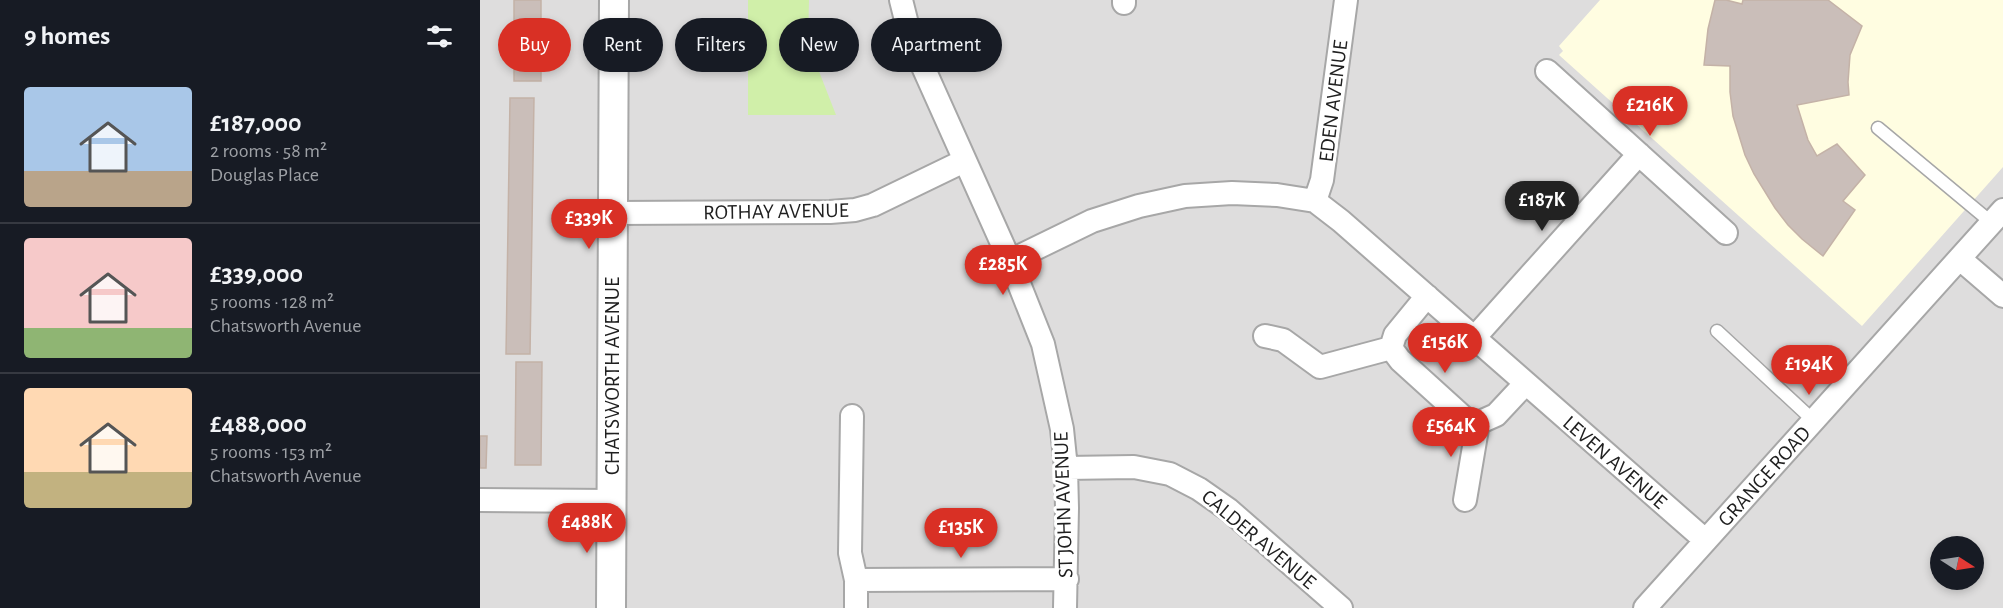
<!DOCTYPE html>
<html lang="en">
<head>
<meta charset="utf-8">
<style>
	:root { --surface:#171b24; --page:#20242c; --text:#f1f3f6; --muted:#9ea1a6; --line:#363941; --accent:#d93025 }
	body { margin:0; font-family:"Alegreya Sans",sans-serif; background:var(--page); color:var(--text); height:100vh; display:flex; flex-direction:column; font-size:22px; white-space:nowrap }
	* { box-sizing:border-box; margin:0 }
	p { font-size:20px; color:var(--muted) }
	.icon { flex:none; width:33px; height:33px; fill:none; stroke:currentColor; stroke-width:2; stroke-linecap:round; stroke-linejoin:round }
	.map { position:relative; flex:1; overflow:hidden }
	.side { display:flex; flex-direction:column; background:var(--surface); width:480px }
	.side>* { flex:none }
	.guide { position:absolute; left:18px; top:18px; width:570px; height:54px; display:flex; gap:12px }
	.needle { width:39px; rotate:102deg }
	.controls { position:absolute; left:1450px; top:536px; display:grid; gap:12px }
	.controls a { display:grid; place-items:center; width:54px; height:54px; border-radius:50%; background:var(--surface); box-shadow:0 3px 9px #0003; font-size:30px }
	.price { position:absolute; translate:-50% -51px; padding:0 14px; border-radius:21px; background:var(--accent); color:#fff; font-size:20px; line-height:39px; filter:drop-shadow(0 2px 3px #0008) }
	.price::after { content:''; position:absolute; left:50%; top:36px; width:18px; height:14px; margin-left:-9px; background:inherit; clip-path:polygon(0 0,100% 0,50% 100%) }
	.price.current { background:#222; color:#fff }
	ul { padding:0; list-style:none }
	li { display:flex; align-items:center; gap:18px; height:150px; padding:0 24px }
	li+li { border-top:2px solid var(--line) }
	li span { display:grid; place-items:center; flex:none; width:168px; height:120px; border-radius:6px; color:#555 }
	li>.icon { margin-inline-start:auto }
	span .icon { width:72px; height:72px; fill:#fffc; stroke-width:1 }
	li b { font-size:26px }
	h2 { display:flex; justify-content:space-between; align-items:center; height:72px; padding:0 24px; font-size:26px }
	.tag { padding:0 21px; border-radius:27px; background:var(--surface); box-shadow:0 3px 9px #0003; font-size:21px; line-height:54px }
	.tag.current { background:var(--accent); color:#fff }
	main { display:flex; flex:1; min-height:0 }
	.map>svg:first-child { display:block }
	.residential { fill:#dedddd; fill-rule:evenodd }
	.education { fill:#fffde1 }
	.grass { fill:#d0efa9 }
	.building { fill:#cabeb9; stroke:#c4b2a7; stroke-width:1.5 }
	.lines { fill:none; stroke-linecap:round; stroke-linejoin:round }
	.service-casing { stroke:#a7a7a7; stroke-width:15 }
	.minor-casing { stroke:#a7a7a7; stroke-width:26 }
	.tertiary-casing { stroke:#a7a7a7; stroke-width:32 }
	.service { stroke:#fff; stroke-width:12 }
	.minor { stroke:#fff; stroke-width:22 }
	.tertiary { stroke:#fff; stroke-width:28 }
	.labels { text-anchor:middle; stroke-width:6; stroke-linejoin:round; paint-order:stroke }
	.street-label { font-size:21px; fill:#202020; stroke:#fff }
</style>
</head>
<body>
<main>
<section class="side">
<h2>9 homes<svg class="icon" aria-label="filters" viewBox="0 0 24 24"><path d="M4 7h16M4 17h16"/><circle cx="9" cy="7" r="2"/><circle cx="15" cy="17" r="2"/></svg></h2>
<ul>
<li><span style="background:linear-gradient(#a9c7e8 70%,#b9a48a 0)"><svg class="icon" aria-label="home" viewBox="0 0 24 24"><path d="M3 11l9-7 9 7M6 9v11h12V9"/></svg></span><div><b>£187,000</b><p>2 rooms · 58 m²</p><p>Douglas Place</p></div></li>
<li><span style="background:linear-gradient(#f6c9c9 75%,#8fb573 0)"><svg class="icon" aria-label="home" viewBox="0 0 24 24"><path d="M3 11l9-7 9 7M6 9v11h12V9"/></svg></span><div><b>£339,000</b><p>5 rooms · 128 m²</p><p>Chatsworth Avenue</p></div></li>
<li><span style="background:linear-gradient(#ffd9b3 70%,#c2b280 0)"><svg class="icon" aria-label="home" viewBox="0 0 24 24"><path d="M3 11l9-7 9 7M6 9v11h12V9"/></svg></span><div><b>£488,000</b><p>5 rooms · 153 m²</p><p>Chatsworth Avenue</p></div></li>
</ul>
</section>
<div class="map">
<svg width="1523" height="608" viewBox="0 0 1523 608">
	<rect width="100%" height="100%" fill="#f1ede6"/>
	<path class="residential" d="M0 0H1523V608H0ZM1461 546H1494V579H1461Z"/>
	<path class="education" d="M1120 0H1523V167L1382 326 1079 55 1083 51 1079 46Z"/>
	<path class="grass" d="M268 0H329L328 43 356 115H268Z"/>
	<path class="building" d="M34 0H61V81H34Z
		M1235 0H1246L1262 4 1263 0H1348L1382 26 1370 55 1368 82 1369 95 1317 105 1328 140 1337 156 1357 144 1385 175 1363 201 1375 210 1343 256 1322 239 1308 225 1295 208 1274 174 1265 155 1253 116 1250 92V66L1224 65 1228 29Z
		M30 98H54L50 354H26Z
		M36 362H62L61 465H35Z
		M0 436H7L6 468H0Z"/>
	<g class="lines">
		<defs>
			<path id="service" d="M1398 128 1512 223
				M1237 331 1334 421"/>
			<path id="minor" d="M421 0 431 40 530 261 563 344 582 429 586 468 587 508 585 608
				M644 3V0
				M1067 71 1246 233
				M835 201 842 180 866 0
				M133 213 350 212 375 210 393 205 484 161
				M1480 259 1523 296
				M530 261 612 221 659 206 705 196 752 193 797 195 835 201 861 221 1225 540
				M947 296 915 335 911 348 920 360 984 418 998 423 1016 415 1045 384
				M785 336 803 340 840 367 911 348
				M995 337 1159 154
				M372 416 370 553 376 580V608
				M586 468 654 467 690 474 719 489 749 510 861 608
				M0 500 131 501
				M985 500 998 423
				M376 580 587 579
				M1165 608 1523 210"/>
			<path id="tertiary" d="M131 608 134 0"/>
		</defs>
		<use href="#service" class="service-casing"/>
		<use href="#minor" class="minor-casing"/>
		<use href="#tertiary" class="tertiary-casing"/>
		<use href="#service" class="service"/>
		<use href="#minor" class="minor"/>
		<use href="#tertiary" class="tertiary"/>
	</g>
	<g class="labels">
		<g class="street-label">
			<text transform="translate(853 101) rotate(-83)" y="7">EDEN AVENUE</text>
			<text transform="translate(296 211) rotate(-1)" y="7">ROTHAY AVENUE</text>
			<text transform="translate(132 376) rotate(-90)" y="7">CHATSWORTH AVENUE</text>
			<text transform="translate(1135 462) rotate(41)" y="7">LEVEN AVENUE</text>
			<text transform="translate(1284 476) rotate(-48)" y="7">GRANGE ROAD</text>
			<text transform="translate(583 505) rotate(-92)" y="7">ST JOHN AVENUE</text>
			<text transform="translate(779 539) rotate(40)" y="7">CALDER AVENUE</text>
		</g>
	</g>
</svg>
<div class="controls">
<a><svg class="needle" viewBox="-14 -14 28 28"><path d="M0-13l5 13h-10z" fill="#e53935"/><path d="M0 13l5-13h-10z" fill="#9ea1a6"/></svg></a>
</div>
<b class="price" style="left:1170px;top:137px">£216K</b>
<b class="price current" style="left:1062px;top:232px">£187K</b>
<b class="price" style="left:109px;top:250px">£339K</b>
<b class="price" style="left:523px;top:296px">£285K</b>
<b class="price" style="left:965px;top:374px">£156K</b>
<b class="price" style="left:1329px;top:396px">£194K</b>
<b class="price" style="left:971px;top:458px">£564K</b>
<b class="price" style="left:107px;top:554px">£488K</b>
<b class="price" style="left:481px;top:559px">£135K</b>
<div class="guide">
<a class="tag current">Buy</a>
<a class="tag">Rent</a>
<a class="tag">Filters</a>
<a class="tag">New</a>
<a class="tag">Apartment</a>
</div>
</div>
</main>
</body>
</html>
